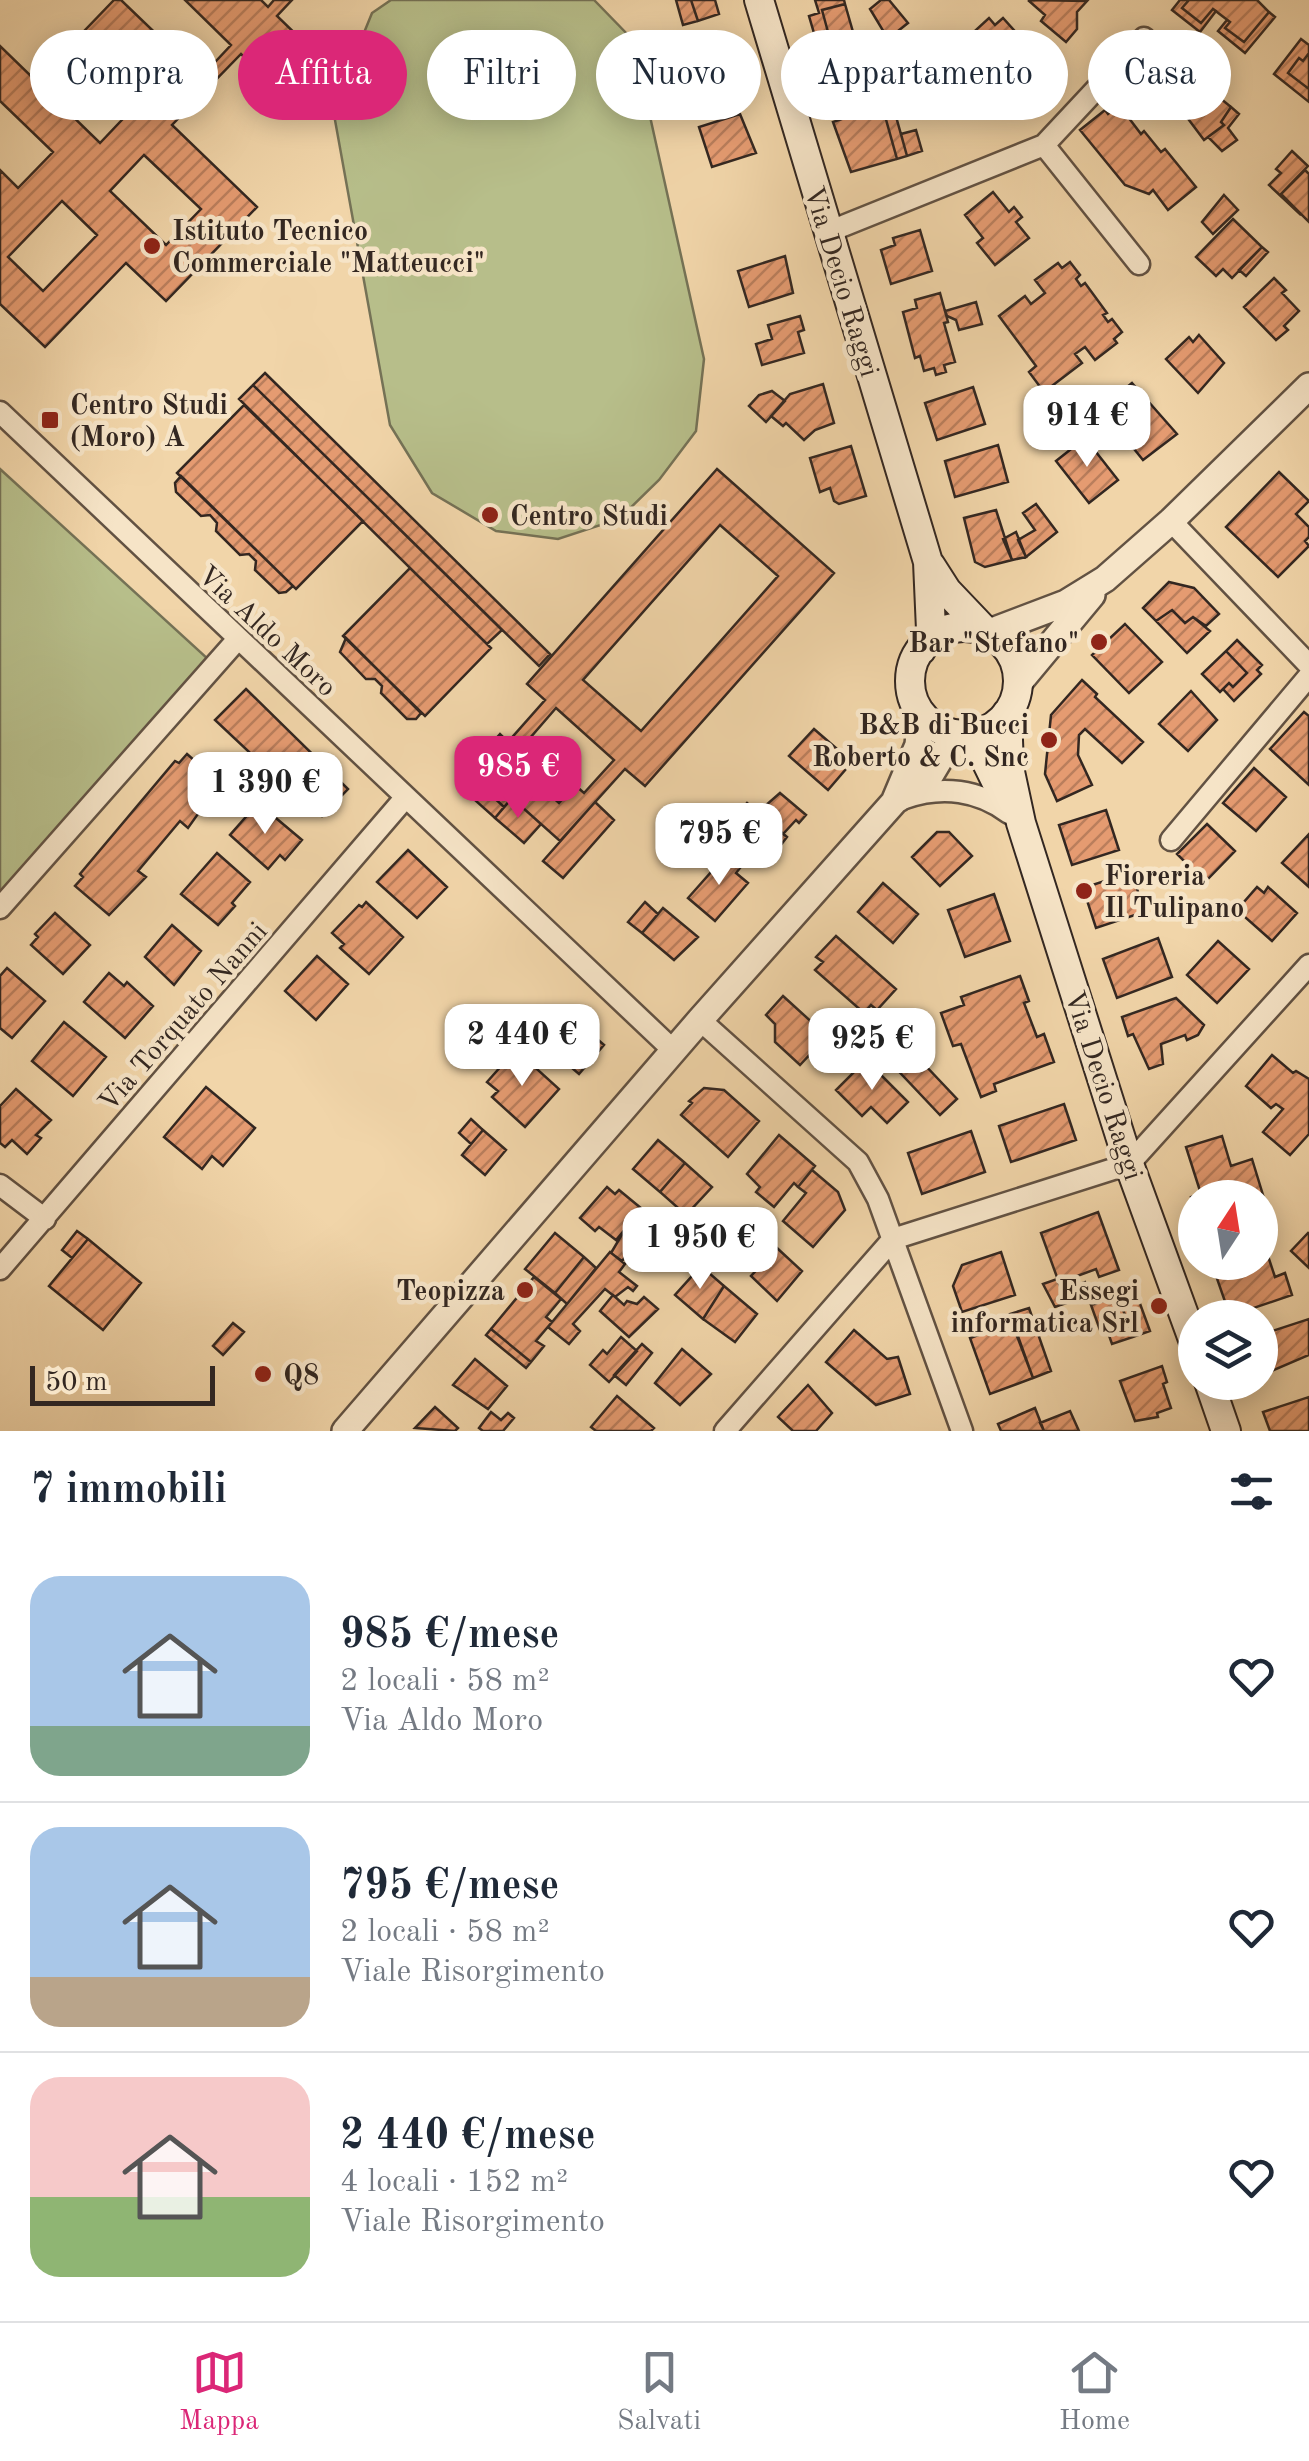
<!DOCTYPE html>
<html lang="it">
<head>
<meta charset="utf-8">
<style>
	:root { --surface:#fff; --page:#f2f2f3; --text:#1f2937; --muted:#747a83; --line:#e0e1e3; --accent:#db2777 }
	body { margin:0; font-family:"Old Standard TT",serif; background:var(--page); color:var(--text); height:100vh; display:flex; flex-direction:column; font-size:38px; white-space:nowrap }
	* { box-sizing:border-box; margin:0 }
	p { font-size:32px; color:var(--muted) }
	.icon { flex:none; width:55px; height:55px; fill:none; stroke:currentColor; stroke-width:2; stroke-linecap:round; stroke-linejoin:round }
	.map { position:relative; height:1431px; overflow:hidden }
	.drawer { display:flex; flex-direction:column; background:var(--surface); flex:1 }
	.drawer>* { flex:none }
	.hud { position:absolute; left:30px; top:30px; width:1250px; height:90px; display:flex; gap:20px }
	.needle { width:65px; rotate:12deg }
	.buttons { position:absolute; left:1178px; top:1180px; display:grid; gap:20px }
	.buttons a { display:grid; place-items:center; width:100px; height:100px; border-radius:50%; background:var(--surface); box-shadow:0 5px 25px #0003; font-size:50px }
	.scale { position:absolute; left:30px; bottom:25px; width:185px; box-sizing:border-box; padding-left:10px; border:5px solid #332721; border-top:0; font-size:28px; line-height:35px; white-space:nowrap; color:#332721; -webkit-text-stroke:8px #f6e4c7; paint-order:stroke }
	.price { position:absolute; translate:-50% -85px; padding:0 22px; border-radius:20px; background:#fff; color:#222; font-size:32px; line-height:65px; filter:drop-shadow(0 2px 5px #0008) }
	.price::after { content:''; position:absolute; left:50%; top:60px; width:30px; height:22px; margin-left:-15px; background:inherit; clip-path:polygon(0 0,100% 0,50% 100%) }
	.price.on { background:var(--accent); color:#fff }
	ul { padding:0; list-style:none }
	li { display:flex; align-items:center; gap:30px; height:250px; padding:0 30px }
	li+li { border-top:2px solid var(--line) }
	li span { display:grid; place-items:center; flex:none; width:280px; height:200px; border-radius:30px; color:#555 }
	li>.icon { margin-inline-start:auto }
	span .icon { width:120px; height:120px; fill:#fffc; stroke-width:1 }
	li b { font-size:42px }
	h2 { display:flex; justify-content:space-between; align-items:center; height:120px; padding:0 30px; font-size:42px }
	.tag { padding:0 35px; border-radius:45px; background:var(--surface); box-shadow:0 5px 25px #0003; font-size:35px; line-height:90px }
	.tag.on { background:var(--accent); color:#fff }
	.dock { display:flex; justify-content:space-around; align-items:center; height:140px; border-top:2px solid var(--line); background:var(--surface); font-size:28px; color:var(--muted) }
	.dock a { display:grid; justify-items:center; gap:5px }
	.dock .on { color:var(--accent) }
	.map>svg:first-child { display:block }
	.pitch { fill:#b7be8a; stroke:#757256; stroke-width:2.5 }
	.building { fill:url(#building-hatch); stroke:#332721; stroke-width:2.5; fill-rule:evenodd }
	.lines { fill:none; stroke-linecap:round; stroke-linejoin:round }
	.minor-casing { stroke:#625243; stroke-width:25 }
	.tertiary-casing { stroke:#625243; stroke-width:30 }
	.secondary-casing { stroke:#332721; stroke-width:32 }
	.minor { stroke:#f6e4c7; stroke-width:20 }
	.tertiary { stroke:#f6e4c7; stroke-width:25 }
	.secondary { stroke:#f6e4c7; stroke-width:28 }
	.poi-dot { fill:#8f2418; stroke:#f6e4c7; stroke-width:4 }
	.labels { text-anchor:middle; stroke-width:9; stroke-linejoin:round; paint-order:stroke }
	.poi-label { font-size:28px; font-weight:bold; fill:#332721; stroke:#f6e4c7; text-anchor:start }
	.street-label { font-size:28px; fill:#332721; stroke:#f6e4c7 }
</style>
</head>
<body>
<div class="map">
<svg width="1309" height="1431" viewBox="0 0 1309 1431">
	<defs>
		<pattern id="building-hatch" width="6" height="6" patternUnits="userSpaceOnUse" patternTransform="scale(2.5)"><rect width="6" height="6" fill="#e59b71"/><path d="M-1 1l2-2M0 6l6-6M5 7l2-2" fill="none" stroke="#ba7e5c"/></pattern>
	</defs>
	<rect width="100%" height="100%" fill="#f1d5a9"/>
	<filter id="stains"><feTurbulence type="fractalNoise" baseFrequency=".002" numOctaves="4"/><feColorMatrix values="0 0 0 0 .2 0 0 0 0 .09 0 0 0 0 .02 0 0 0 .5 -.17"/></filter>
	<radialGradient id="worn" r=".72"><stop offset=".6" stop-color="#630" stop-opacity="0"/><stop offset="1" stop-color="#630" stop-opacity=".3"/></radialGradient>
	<path class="pitch" d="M391 0H594L633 40 704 359 696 431 659 480 619 519 558 539 496 531 432 493 390 425 333 109 372 13Z
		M0 469 208 659 0 894Z"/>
	<path class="building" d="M114 0H121L201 77 231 45 185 0H261L268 7 274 0H292L277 16 305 43 269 80 241 54 172 125 257 207 166 301 126 263 45 347 0 304V170L18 188 53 152 0 101V46L36 81ZM118 51 154 86 100 143 64 108ZM144 155 201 209 166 245 110 191ZM62 201 97 235 43 291 8 257Z
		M676 0H691L698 21 683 25Z
		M691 0H715L719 14 698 21Z
		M815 0H844L845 4 822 10 831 43 827 44 830 54 821 57 809 16 819 13Z
		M881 0H889L908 23 888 39 870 9Z
		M1180 0H1189L1182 8 1201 23 1213 9 1216 11 1200 32 1172 10Z
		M1189 0H1257L1269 12 1244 42 1225 28 1230 22 1213 9 1201 23 1182 8Z
		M1029 1 1030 0 1087 1 1077 12V29L1066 42 1041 21 1045 15Z
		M845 4 857 46 830 54 827 44 831 43 822 10Z
		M1269 12 1275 17 1245 53 1218 31 1227 20 1230 22 1225 28 1244 42Z
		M989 18 995 25 1003 18 1030 48 1033 46 1049 64 1014 90 1010 85 1007 88 965 40Z
		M1301 39 1309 45V53L1303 61 1299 58 1288 73 1309 89V102L1274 74Z
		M725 40 738 85 706 96 690 52Z
		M857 46 859 53 823 64 821 57Z
		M893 49 903 67 879 75 873 53Z
		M950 52 986 97 967 113 957 100 940 110 917 73Z
		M1309 53V89L1288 73 1299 58 1303 61Z
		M1183 68 1231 107 1221 122 1224 125 1204 140 1162 84Z
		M297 75H311L312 90H300V101H293V110H278V95H285V87H297Z
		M890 95 907 156 897 159 880 98Z
		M880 98 897 159 851 172 833 122 842 119 840 109Z
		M1119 105 1141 134 1144 131 1161 152 1165 149 1196 187 1168 210 1153 190 1149 194 1125 185 1080 130 1105 110 1108 114Z
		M1231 107 1239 114 1228 128 1237 140 1222 151 1208 137 1224 125 1221 122Z
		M740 114 756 153 712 167 699 127Z
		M916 130 922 151 907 156 901 134Z
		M1292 151 1308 166 1281 194 1301 215 1269 185 1281 173 1276 169Z
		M1305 170 1309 174V222L1281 194Z
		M993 192 1009 212 1014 207 1022 217 1016 222 1029 238 995 265 977 243 983 238 965 215Z
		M1224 195 1238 210 1213 234 1202 222Z
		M1233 219 1262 247 1232 278 1223 269 1216 276 1196 257Z
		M920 230 932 271 891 284 881 250 895 245 893 238Z
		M1262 247 1268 252 1246 276 1239 270Z
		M785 256 793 293 749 307 738 271Z
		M1070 262 1080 275 1076 279 1081 286 1085 283 1107 313 1103 315 1108 322 1112 319 1122 332 1114 339 1117 343 1095 360 1085 347 1075 354 1082 363 1044 392 1029 372 1036 366 999 316 1025 296 1031 304 1045 293 1035 280 1058 263 1062 268Z
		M1274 278 1286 290 1282 293 1299 311 1284 326 1288 330 1276 340 1244 307Z
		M940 293 948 322 944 323 955 362 944 365 946 372 936 375 934 368 924 371 920 356 915 358 903 312 917 308 915 300Z
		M976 302 982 324 959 330 956 320 947 316 945 311Z
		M800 316 804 330 798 332 804 353 762 365 756 344 772 339 768 325Z
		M1199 335 1224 363 1198 393 1166 359 1189 337 1193 342Z
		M265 373 550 654 539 666 253 385Z
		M1132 383 1177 434 1143 460 1101 408Z
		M823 384 834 423 815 430 804 440 786 423 783 426 771 416 790 394Z
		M253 385 502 630 487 644 239 399Z
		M973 387 985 424 937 440 925 403Z
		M772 391 785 401 766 422 749 406 759 395Z
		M244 405 363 521 296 589 177 473Z
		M1085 438 1118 480 1089 503 1056 461Z
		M998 445 1008 482 955 497 945 461Z
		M851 446 866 496 839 504 834 501 830 488 820 492 810 458Z
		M717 469 834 573 645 786 625 769 560 841 512 798 504 807 466 772 500 734 508 742 545 700 527 684ZM720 525 778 576 641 731 583 680ZM556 708 614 760 584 793 575 785 559 803 511 760Z
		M1279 472 1309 501 1296 514 1309 527V537L1305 541 1309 546 1278 577 1226 527Z
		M181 476 293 586 286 592 279 593 255 570 256 561 249 554 240 555 216 531 217 523 210 515 201 516 176 492 175 483Z
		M1036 504 1057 532 1026 557 1018 540 1035 530 1023 513Z
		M996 510 1012 560 985 567 975 562 964 518Z
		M1016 532 1026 557 1012 560 1003 539Z
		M410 568 491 648 425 716 343 636Z
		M1169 582 1194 588 1219 614 1206 626 1193 617 1185 623 1172 610 1156 621 1143 608Z
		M1172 610 1185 623 1193 617 1210 631 1187 653 1156 621Z
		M1125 624 1162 662 1129 693 1092 655Z
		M346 638 421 713 416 719H407L381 693 382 686 375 679H366L340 652Z
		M1237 640 1262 665 1257 670 1261 674 1234 701 1223 689 1229 683 1233 687 1247 673 1226 651Z
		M1226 651 1247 673 1233 687 1229 683 1220 692 1202 674Z
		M1082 680 1097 694 1095 697 1143 742 1122 763 1085 729 1079 735 1078 755 1092 785 1057 801 1045 774 1051 715Z
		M246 689 348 789 322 816 270 765 266 768 215 720Z
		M1191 691 1217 720 1188 751 1159 724Z
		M1304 712 1309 716V785L1270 749Z
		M814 729 852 762 828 790 789 756Z
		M187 754 220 783 188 828 180 821 138 871 146 877 109 915 75 886 83 877 80 874 175 761 179 763Z
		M547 760 575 785 559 803 531 778Z
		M1254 768 1286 797 1256 831 1223 803Z
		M486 790 504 807 495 818 476 801Z
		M780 793 806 815 799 823 796 820 783 834 758 812Z
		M512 798 541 824 524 843 495 818Z
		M595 802 614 820 563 878 543 861Z
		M258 803 302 840 285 860 280 855 268 869 230 835Z
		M747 803 787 837 777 850 768 842 759 852 728 825Z
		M1106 810 1119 850 1072 865 1059 825Z
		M1207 824 1235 851 1205 882 1177 854Z
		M937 832H949L972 856 940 886 912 857Z
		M1309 834V887L1282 863Z
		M408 850 447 887 417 918 377 882Z
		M217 853 250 882 232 903 235 906 218 925 181 894Z
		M722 853 740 868 736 873 748 883 715 921 688 898 719 863 716 860Z
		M1132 872 1144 912 1096 928 1083 888Z
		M883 883 918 914 893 943 858 912Z
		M1257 887 1264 893 1268 887 1297 913 1272 941 1237 910Z
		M994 894 1010 941 965 957 948 910Z
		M366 902 403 937 369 974 340 948 344 944 332 933 359 905 362 907Z
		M645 902 658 914 642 933 628 922Z
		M663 908 698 937 674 960 642 933Z
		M55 913 90 945 63 974 31 945 38 937 35 934Z
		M172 925 201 951 174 985 145 957Z
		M836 936 896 989 877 1010 871 1005 864 1013 815 970 823 962 816 957Z
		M1158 938 1172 977 1117 998 1103 959Z
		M1218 941 1249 969 1217 1003 1187 975Z
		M317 956 348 984 316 1020 285 991Z
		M7 968 45 1001 12 1038 0 1028V976Z
		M109 973 124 986 127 982 153 1006 125 1038 84 1002Z
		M1020 976 1029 1001 1024 1003 1037 1037 1044 1034 1054 1062 994 1084 996 1091 981 1097 961 1044 953 1046 941 1013 964 1005 961 997Z
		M783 996 827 1036 800 1065 775 1042V1024L766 1015Z
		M1176 998 1204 1025 1198 1035 1187 1040 1185 1035 1161 1044 1163 1064 1149 1069 1133 1034 1128 1036 1122 1017Z
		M575 1020 604 1045 579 1074 550 1049Z
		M64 1022 106 1057 73 1096 32 1061Z
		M906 1045 957 1099 940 1115 889 1061Z
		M511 1055 523 1065 527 1060 559 1089 525 1127 492 1097 498 1091 487 1082Z
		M1272 1055 1293 1073 1296 1071 1309 1079V1134L1290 1155 1263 1132 1283 1109 1276 1104 1271 1108 1246 1086Z
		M866 1060 908 1102 887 1123 871 1107 862 1116 836 1090Z
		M206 1087 255 1128 223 1166 212 1156 202 1169 164 1137Z
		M704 1088 724 1090 759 1121 728 1157 681 1115 692 1103 689 1101Z
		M16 1089 51 1120 36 1135 41 1138 27 1154 12 1140 5 1147 0 1143V1106Z
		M1064 1104 1076 1140 1011 1162 999 1126Z
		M471 1119 483 1130 471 1144 459 1133Z
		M483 1130 506 1150 485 1175 462 1155Z
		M971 1131 985 1172 922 1194 908 1153Z
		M779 1135 815 1166 798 1187 794 1183 774 1207 756 1192 760 1187 747 1174Z
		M1222 1136 1231 1166 1252 1159 1263 1195 1195 1198V1210L1191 1197 1201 1194 1186 1147Z
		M658 1140 685 1163 660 1192 633 1169Z
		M685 1163 712 1187 686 1215 660 1192Z
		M812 1170 838 1192 845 1210 813 1247 783 1221 806 1193 798 1187Z
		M607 1187 615 1194 619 1190 642 1209 616 1240 599 1227 595 1231 580 1218Z
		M1098 1212 1119 1270 1099 1277 1096 1269 1077 1276 1079 1285 1062 1291 1041 1233Z
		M77 1231 88 1239 72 1258 62 1250Z
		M624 1231 638 1242 622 1261 611 1253Z
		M555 1233 584 1257 555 1293 525 1269Z
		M1308 1233 1309 1234V1268L1291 1251Z
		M88 1239 141 1283 103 1330 49 1286Z
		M1263 1241 1275 1277 1285 1273 1292 1295 1230 1316 1213 1267 1226 1262H1260V1242Z
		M777 1248 802 1271 777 1301 751 1276Z
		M610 1252 625 1264 619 1272 637 1286 633 1291 628 1287 615 1297 605 1289 573 1324 580 1331 569 1344 548 1327Z
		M1001 1252 1015 1295 962 1312 953 1286 962 1265Z
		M584 1257 596 1268 567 1304 555 1293Z
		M701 1266 724 1286 703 1319 675 1295Z
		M534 1277 561 1299 546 1317 552 1322 536 1341 544 1346 531 1362 491 1329Z
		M1057 1279 1062 1291 1085 1282 1090 1295 1055 1307 1043 1284Z
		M724 1286 757 1314 735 1342 703 1319Z
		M1135 1290 1150 1331 1133 1337 1118 1296Z
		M613 1295 624 1305 627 1301 637 1304 644 1297 658 1309 629 1337 600 1311Z
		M1118 1296 1133 1337 1112 1344 1106 1327 1100 1330 1091 1305Z
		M1029 1308 1051 1371 1033 1378 1010 1314Z
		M1309 1319V1355L1260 1376V1335Z
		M233 1323 244 1332 223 1355 213 1346Z
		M1012 1323 1033 1378 990 1394 970 1338Z
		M491 1329 531 1362 526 1368 486 1335Z
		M854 1330 887 1359 898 1357 910 1394 876 1405 826 1362Z
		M621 1337 637 1351 609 1382 590 1365 603 1350 607 1354Z
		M642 1344 652 1353 626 1385 614 1375Z
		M682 1349 711 1374 680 1405 655 1383Z
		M475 1359 507 1386 488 1409 453 1385Z
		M1162 1366 1167 1382 1163 1384 1171 1408 1157 1413 1158 1417 1135 1421 1120 1381Z
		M808 1385 832 1413 816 1431H793L778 1417Z
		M617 1396 654 1428 651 1431H596L591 1427Z
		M1309 1397V1431H1270L1263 1412Z
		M435 1407 458 1428 455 1431 415 1428Z
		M1035 1408 1044 1431H1001L998 1424Z
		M1070 1411 1079 1431H1044L1040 1423Z
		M491 1412 501 1420 508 1413 514 1418 503 1431H483L479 1428Z"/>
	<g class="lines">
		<defs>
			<path id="minor" d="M1044 145 1139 264
				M828 232 1044 145 1144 38
				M0 412 674 1051
				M1171 521 1309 665
				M905 798C942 785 979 790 1009 813
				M1171 840 1309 676
				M0 908 237 640
				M700 1020 858 1162 878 1199 962 1431
				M0 1185 45 1219
				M0 1269 405 798
				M725 1431 893 1239 1129 1164 1309 965"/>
			<path id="tertiary" d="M987 633 1066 603 1105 579 1171 521 1309 386
				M1018 684 1092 595
				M898 799 931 774 955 734
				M345 1431 700 1020 894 802 918 745 921 712"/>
			<path id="secondary" d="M759 0 928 562 931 630 921 650
				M931 566 947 591 987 633
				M910 681a54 54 0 1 1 108 0a54 54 0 1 1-108 0Z
				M1007 713 1009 767 1021 823 1129 1164 1195 1345
				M973 734 1005 800
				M1209 1382 1226 1431"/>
		</defs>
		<use href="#minor" class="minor-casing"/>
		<use href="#tertiary" class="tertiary-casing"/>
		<use href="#secondary" class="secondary-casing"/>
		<use href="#minor" class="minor"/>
		<use href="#tertiary" class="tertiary"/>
		<use href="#secondary" class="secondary"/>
	</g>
	<g class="poi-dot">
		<circle cx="152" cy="246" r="10"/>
		<rect x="40" y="410" width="20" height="20" rx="5"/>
		<circle cx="490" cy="515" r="10"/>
		<circle cx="1099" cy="642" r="10"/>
		<circle cx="1049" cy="740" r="10"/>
		<circle cx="1084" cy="891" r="10"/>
		<circle cx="525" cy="1290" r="10"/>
		<circle cx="1159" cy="1306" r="10"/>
		<circle cx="263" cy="1374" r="10"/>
	</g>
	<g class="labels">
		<g class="poi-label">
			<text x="172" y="240">Istituto Tecnico<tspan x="172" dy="32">Commerciale "Matteucci"</tspan></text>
			<text x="70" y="414">Centro Studi<tspan x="70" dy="32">(Moro) A</tspan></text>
			<text x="510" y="525">Centro Studi</text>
			<text x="1079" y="652" text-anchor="end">Bar "Stefano"</text>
			<text x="1029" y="734" text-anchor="end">B&amp;B di Bucci<tspan x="1029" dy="32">Roberto &amp; C. Snc</tspan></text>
			<text x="1104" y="885">Fioreria<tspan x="1104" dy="32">Il Tulipano</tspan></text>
			<text x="505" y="1300" text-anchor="end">Teopizza</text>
			<text x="1139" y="1300" text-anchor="end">Essegi<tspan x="1139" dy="32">informatica Srl</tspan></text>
			<text x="283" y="1384">Q8</text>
		</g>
		<g class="street-label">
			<text transform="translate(843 281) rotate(73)" y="10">Via Decio Raggi</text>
			<text transform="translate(268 630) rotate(43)" y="10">Via Aldo Moro</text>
			<text transform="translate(182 1016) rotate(-49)" y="10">Via Torquato Nanni</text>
			<text transform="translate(1105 1085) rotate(72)" y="10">Via Decio Raggi</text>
		</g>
	</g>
	<rect width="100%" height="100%" filter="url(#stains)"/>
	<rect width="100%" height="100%" fill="url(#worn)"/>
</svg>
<div class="buttons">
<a><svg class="needle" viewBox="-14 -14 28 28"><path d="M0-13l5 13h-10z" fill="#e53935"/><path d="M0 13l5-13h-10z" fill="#747a83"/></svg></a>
<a><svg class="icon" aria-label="layers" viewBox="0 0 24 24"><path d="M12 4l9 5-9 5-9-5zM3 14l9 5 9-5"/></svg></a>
</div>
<div class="scale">50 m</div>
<b class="price" style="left:1087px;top:470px">914 €</b>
<b class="price on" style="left:518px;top:821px">985 €</b>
<b class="price" style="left:265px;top:837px">1 390 €</b>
<b class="price" style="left:719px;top:888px">795 €</b>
<b class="price" style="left:522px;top:1089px">2 440 €</b>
<b class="price" style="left:872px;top:1093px">925 €</b>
<b class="price" style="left:700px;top:1292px">1 950 €</b>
<div class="hud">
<a class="tag">Compra</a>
<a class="tag on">Affitta</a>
<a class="tag">Filtri</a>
<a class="tag">Nuovo</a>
<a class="tag">Appartamento</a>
<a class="tag">Casa</a>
</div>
</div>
<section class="drawer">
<h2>7 immobili<svg class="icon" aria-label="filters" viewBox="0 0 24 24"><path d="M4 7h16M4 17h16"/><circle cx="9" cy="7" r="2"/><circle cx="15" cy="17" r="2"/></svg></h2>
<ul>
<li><span style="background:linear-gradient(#a9c7e8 75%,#7fa58c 0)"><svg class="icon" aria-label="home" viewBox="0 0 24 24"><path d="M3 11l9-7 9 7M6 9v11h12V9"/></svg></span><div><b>985 €/mese</b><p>2 locali · 58 m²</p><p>Via Aldo Moro</p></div><svg class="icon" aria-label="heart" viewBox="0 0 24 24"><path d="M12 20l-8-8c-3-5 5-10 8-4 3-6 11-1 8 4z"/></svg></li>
<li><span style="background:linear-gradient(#a9c7e8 75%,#b9a48a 0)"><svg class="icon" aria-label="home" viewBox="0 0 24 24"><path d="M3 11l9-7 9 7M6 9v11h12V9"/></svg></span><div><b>795 €/mese</b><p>2 locali · 58 m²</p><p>Viale Risorgimento</p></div><svg class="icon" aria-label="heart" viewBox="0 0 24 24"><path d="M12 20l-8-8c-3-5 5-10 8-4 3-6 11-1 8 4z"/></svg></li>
<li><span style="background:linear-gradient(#f6c9c9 60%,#8fb573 0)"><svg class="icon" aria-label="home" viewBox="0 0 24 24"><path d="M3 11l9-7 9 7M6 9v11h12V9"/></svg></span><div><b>2 440 €/mese</b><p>4 locali · 152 m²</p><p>Viale Risorgimento</p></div><svg class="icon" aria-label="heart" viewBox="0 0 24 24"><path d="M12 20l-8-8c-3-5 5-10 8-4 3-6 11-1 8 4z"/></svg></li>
</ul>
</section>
<nav class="dock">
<a class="on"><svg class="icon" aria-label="map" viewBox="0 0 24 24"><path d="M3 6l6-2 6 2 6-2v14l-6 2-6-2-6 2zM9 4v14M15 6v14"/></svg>Mappa</a>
<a><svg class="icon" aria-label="saved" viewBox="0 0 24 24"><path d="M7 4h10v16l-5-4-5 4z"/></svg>Salvati</a>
<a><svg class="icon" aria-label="home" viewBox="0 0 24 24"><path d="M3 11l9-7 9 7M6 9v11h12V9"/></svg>Home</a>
</nav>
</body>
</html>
